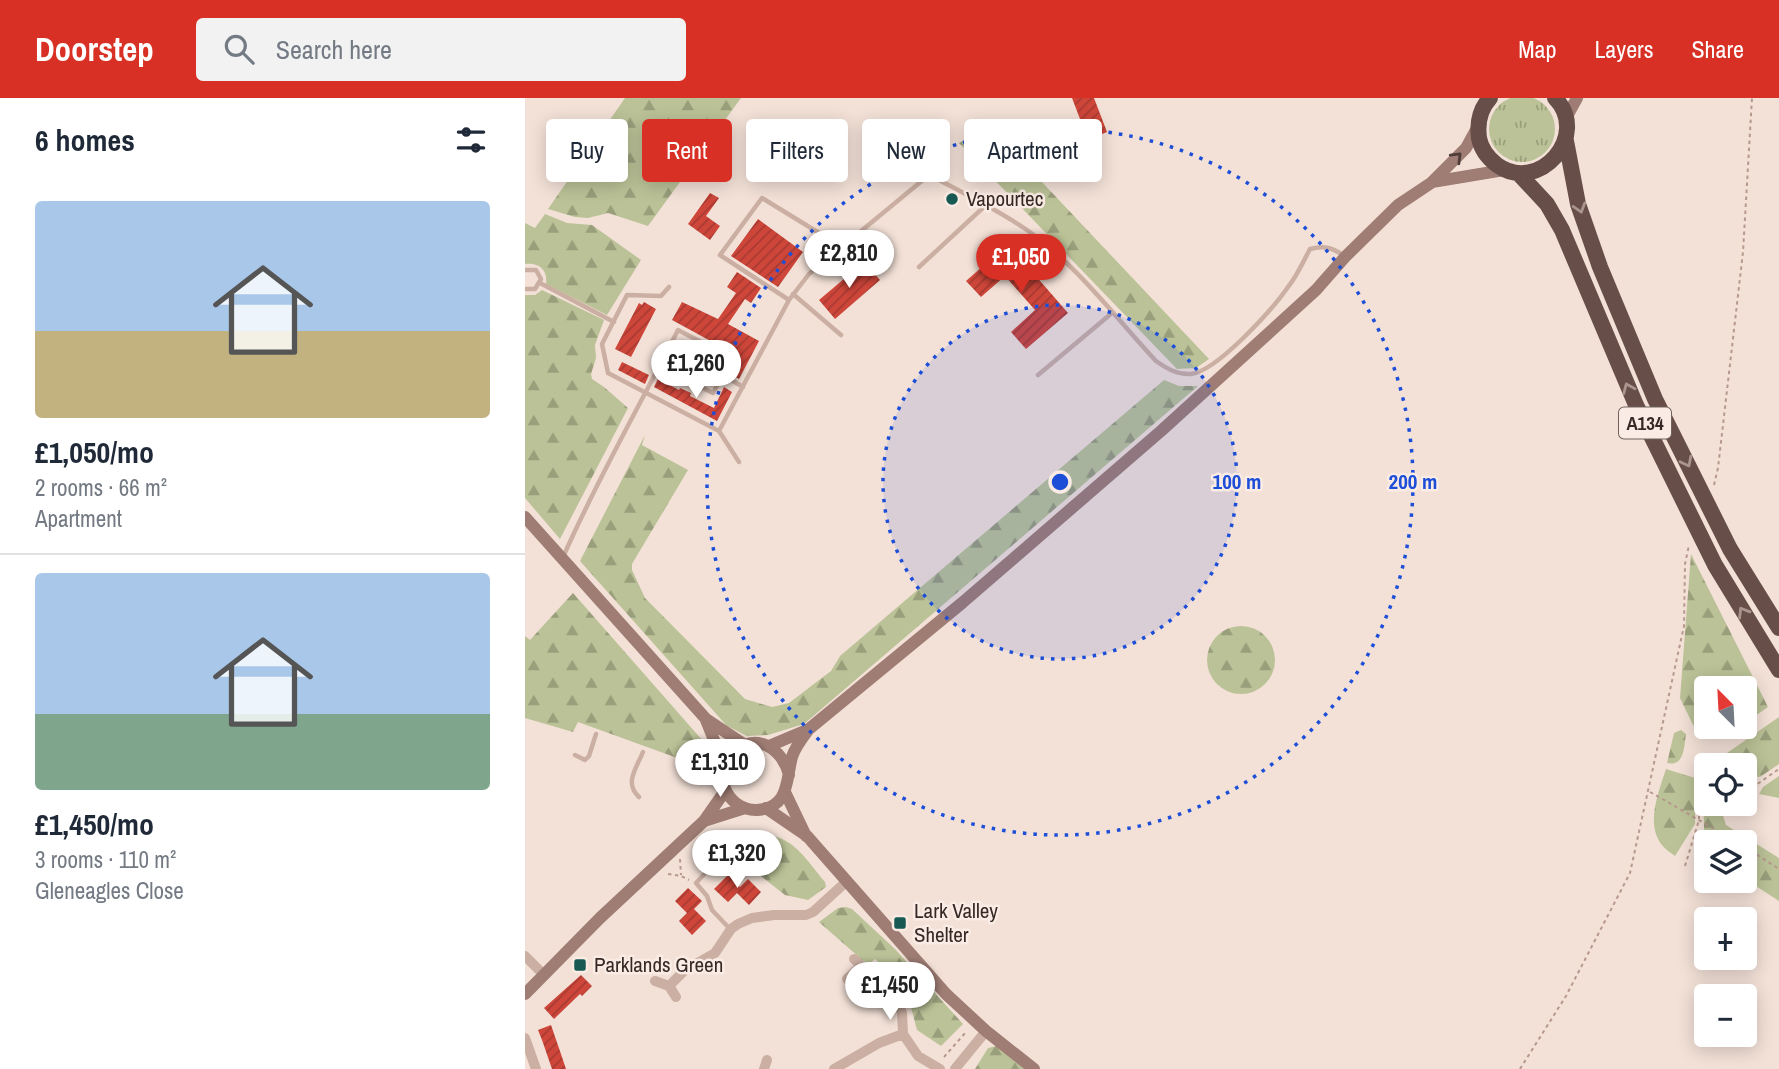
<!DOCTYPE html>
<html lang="en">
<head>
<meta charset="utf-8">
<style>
	:root { --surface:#fff; --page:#f2f2f3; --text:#1f2937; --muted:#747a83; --line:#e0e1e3; --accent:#d93025 }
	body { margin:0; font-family:"Archivo Narrow",sans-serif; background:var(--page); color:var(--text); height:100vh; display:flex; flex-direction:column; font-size:26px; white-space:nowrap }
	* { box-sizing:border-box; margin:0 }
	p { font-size:23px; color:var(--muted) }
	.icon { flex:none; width:38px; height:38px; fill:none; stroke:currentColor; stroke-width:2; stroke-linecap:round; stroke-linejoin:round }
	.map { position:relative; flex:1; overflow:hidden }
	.details { display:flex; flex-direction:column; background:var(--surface); width:525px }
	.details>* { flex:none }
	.hud { position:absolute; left:21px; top:21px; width:665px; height:63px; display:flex; gap:14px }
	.needle { width:46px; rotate:336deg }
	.controls { position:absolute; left:1169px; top:578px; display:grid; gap:14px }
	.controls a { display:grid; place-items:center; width:63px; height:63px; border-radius:7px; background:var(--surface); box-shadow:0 4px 18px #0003; font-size:35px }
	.price { position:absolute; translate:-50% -60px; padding:0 16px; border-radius:24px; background:#fff; color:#222; font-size:23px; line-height:46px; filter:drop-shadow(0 2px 4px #0008) }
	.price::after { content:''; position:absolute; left:50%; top:42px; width:21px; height:16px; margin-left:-10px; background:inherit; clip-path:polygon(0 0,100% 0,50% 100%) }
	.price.on { background:var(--accent); color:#fff }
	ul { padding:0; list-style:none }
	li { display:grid; align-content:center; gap:14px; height:371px; padding:0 35px }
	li+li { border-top:2px solid var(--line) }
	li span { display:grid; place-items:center; height:217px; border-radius:7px; color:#555 }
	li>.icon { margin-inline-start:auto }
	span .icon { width:126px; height:126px; fill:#fffc; stroke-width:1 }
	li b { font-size:30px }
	h2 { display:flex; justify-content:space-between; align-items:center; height:84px; padding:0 35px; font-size:30px }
	.pill { padding:0 24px; border-radius:7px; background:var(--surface); box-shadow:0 4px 18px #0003; font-size:24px; line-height:63px }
	.pill.on { background:var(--accent); color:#fff }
	header { display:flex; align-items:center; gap:42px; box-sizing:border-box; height:98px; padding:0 35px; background:var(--accent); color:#fff }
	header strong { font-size:33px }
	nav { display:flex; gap:38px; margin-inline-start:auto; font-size:24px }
	.search { width:490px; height:63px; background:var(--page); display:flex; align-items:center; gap:18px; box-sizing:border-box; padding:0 24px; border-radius:7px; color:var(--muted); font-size:26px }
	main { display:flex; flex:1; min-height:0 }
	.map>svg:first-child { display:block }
	.grass { fill:url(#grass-tufts) }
	.forest { fill:url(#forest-firs) }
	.building { fill:url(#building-hatch) }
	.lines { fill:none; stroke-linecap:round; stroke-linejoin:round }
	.path { stroke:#b7988d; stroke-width:2; stroke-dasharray:3.5 3.5; stroke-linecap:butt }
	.service { stroke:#cbafa3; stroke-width:4.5 }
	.minor { stroke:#cbafa3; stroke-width:10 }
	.secondary { stroke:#9f7d74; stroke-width:12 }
	.trunk { stroke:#684e48; stroke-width:16 }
	.oneway { stroke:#503d39 }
	.oneway2 { stroke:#aa958e }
	.ring { fill:none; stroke:#1d4ed8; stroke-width:3.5; stroke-dasharray:3.5 7 }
	.poi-dot { fill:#195953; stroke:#faece4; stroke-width:2.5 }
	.labels { text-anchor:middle; stroke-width:5; stroke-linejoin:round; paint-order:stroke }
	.shield { fill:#faece4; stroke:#70635e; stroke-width:2 }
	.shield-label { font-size:19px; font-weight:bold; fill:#352825 }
	.poi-label { font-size:21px; fill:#352825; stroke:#faece4; text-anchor:start }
	.centre { fill:#1d4ed8; stroke:#faece4; stroke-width:3.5 }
	.ring-label { font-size:21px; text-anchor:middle; font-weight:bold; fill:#1d4ed8; stroke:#faece4; stroke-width:5; stroke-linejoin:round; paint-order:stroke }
</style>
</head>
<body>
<header>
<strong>Doorstep</strong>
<div class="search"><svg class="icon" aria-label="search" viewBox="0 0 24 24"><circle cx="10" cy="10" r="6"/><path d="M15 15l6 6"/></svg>Search here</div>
<nav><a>Map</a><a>Layers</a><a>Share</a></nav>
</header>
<main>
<section class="details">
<h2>6 homes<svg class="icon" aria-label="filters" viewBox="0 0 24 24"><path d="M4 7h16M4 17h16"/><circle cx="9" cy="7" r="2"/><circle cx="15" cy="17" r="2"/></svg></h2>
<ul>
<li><span style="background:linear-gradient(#a9c7e8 60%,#c2b280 0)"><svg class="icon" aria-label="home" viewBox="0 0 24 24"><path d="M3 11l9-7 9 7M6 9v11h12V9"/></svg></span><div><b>£1,050/mo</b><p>2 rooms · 66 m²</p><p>Apartment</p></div></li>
<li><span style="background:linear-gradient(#a9c7e8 65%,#7fa58c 0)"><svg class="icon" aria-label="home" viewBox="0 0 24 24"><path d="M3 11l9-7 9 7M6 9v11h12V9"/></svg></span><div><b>£1,450/mo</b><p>3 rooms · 110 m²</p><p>Gleneagles Close</p></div></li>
</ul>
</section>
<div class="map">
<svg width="1254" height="971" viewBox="0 0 1254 971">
	<defs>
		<pattern id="grass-tufts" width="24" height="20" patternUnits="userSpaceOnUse" patternTransform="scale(1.75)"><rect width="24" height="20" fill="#bbc297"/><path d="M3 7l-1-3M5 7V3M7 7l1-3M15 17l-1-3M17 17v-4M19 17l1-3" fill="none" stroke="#999e7b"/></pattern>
		<pattern id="forest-firs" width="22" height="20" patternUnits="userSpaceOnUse" patternTransform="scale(1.75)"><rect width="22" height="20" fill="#bbc297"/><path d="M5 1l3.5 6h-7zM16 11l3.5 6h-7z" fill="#999e7b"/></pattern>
		<pattern id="building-hatch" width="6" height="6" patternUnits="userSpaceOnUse" patternTransform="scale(1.75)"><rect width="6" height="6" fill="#ce463a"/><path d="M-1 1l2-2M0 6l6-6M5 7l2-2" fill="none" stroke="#a83a31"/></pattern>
	</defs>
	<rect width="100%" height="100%" fill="#f3e1d7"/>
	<path class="grass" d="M964 31a33 33 0 1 1 66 0a33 33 0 1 1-66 0Z"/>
	<path class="forest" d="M100 0H216L123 128 83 115 63 120 50 119 23 111Z
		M464 28 684 261 671 270 652 271 434 45Z
		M20 116 42 125 67 127 116 162 82 217 21 186C23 172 14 164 0 166V125L10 130Z
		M17 192 79 222 70 247 71 260 66 276 67 281 79 289 103 310 35 441 0 400V197H10Z
		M639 282 654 288H673L279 626 243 637 222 638 202 628 55 463 120 337 117 347 163 372 107 466V472L120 500 220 601 247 609 264 605 306 573 315 558Z
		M1166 456 1243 609 1220 625V590H1181V628H1215L1196 640 1178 636 1168 627 1155 600Z
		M48 495 178 643 186 655 187 670 166 665 53 624 48 634 0 620V538L5 542Z
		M682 562a34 34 0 1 1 68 0a34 34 0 1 1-68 0Z
		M1254 619V666L1235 679 1221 678 1220 667H1209L1199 657Z
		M1156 632 1161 636C1159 648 1160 669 1142 665L1149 635Z
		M1141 671 1170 680V726L1150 758C1146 755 1140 751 1137 747 1120 726 1134 693 1141 671Z
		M1181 673V705H1194L1201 727 1254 760V803L1220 781V744H1181V757L1171 750 1179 731 1178 679Z
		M1254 678V700L1234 696 1238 689Z
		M224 735C267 735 275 754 300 784L301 789 283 802 260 797 214 761 208 750 206 738Z
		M321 809 327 811 370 851 438 926 416 948 392 932 381 890 350 861 343 867 294 824 313 810Z
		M472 948 502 971H450L463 950Z"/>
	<path class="building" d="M547 0H569L582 34 563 42Z
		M277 46 289 55 277 71 273 68 269 73 262 68Z
		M185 95 194 100 181 118 195 128 185 142 163 126Z
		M233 121 278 154 253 189 206 158Z
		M483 146 543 215 501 251 486 234 510 212 480 178 456 199 441 183Z
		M339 164 355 182 310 221 294 202Z
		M212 174 236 190 226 205 220 201 203 226 234 243 214 281 206 276 215 259 147 222 157 204 193 221 211 195 202 189Z
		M119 204 131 211 106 259 90 251 114 205 117 207Z
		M97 264 124 277 120 286 93 272Z
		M133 281 154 292 155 290 166 295 165 298 189 310 199 289 207 294 192 323 129 289Z
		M203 777 215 789 223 781 236 794 224 807 212 795 203 804 189 791Z
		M163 790 177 803 169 811 181 823 167 837 154 823 162 815 150 803Z
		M56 877 67 888 57 898 55 896 29 921 19 910Z
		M26 927 37 959 41 971H27L17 942 13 932Z"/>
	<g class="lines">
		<path class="path" d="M1189 387 1193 370 1218 154 1227 0
			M1220 686 1227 689
			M1125 694 1212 744
			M1222 703 1228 689 1254 671
			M1220 749 1254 771
			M155 761 156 777
			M1160 768 1174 722V670C1183 661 1193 658 1203 667
			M143 776 156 778 164 782
			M419 959 441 934
			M995 971 1041 898 1105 775 1159 528 1160 466 1164 447"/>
		<path class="service" d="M394 169 461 107
			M0 172H11L16 181 10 191H0
			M15 185 89 224
			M144 189 136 198 102 197 77 246 83 275 194 333 264 202 284 176 404 77C437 94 471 111 502 132 552 167 590 219 631 263 641 270 652 277 666 276 692 273 747 212 763 189 772 178 778 164 785 151 800 147 807 150 820 158
			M268 196 316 237
			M264 202 195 157 237 100 317 149
			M198 277 218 289
			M513 277 587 215
			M194 333 214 364
			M39 457C73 380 115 307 153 232L207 260 188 295 134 269
			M50 657 60 662 64 658 71 636
			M114 699C99 685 111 671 118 654
			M197 757 171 785 182 798 187 812 205 831"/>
		<path class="minor" d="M0 858 19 877
			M329 861 373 903 377 915 378 936
			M322 881 336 868
			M130 883 144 888 151 899
			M144 888 160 872 190 855 206 831 213 826 227 820 249 817H281L288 814 322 783
			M0 940 11 971
			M239 971 242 962
			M309 971 354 945 378 936 393 958 415 971
			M430 971 461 933"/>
		<path class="secondary" d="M1041 20 1052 0
			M907 84 979 72
			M0 419 181 621 220 647
			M181 622 199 667
			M244 648 282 632
			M264 677C258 651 231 633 208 654 185 674 202 713 232 712 265 710 261 681 267 659 270 649 278 639 284 631L437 505 636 333 791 192 820 159 873 107 906 85 941 50 953 28
			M260 694 281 738
			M241 710 282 738 421 896 461 933 509 971
			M179 723 220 710
			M0 896 75 820 179 723 200 693"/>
		<path class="trunk" d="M965 0C954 12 952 25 954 40 956 51 963 60 972 67 1014 97 1066 37 1030 0
			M1041 43 1053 106 1075 169 1130 301 1205 451 1254 530
			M994 76 1022 106 1037 132 1111 307 1190 467 1254 572"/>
	</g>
	<defs><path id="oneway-chevron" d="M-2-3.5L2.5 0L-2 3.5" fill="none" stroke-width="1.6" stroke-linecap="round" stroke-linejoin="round" transform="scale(1.75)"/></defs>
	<use class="oneway" href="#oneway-chevron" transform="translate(932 59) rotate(-45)"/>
	<g class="oneway2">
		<use href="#oneway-chevron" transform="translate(1055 110) rotate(73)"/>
		<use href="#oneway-chevron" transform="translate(1103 290) rotate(-113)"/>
		<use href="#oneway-chevron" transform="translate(1162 364) rotate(63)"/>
		<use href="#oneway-chevron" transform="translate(1218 514) rotate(-121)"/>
	</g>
	<circle cx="535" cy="384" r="177" fill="#1d4ed8" fill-opacity=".12"/>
	<g class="ring">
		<circle cx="535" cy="384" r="177"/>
		<circle cx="535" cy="384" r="353"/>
	</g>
	<g class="poi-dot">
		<circle cx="427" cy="101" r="7"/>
		<rect x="368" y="818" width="14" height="14" rx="3.5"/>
		<rect x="48" y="860" width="14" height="14" rx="3.5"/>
	</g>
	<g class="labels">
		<rect class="shield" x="1094" y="309.5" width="52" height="31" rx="5"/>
		<g class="shield-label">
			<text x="1120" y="332">A134</text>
		</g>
		<g class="poi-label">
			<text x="441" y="108">Vapourtec</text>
			<text x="389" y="820">Lark Valley<tspan x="389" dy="24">Shelter</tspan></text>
			<text x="69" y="874">Parklands Green</text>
		</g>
	</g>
	<circle cx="535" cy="384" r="10" class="centre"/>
	<g class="ring-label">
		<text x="712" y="391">100 m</text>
		<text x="888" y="391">200 m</text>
	</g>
</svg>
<div class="controls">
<a><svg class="needle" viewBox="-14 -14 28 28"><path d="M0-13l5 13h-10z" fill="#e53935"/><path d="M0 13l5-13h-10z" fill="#747a83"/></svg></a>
<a><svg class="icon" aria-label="locate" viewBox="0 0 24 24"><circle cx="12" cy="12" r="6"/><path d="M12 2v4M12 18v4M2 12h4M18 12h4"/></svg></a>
<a><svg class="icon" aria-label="layers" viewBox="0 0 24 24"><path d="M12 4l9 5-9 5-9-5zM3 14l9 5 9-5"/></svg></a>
<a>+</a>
<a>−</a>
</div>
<b class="price" style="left:324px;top:192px">£2,810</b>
<b class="price on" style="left:496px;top:196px">£1,050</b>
<b class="price" style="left:171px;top:302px">£1,260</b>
<b class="price" style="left:195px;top:701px">£1,310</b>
<b class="price" style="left:212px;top:792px">£1,320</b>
<b class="price" style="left:365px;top:924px">£1,450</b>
<div class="hud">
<a class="pill">Buy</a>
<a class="pill on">Rent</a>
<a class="pill">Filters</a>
<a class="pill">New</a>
<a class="pill">Apartment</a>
</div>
</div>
</main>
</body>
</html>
